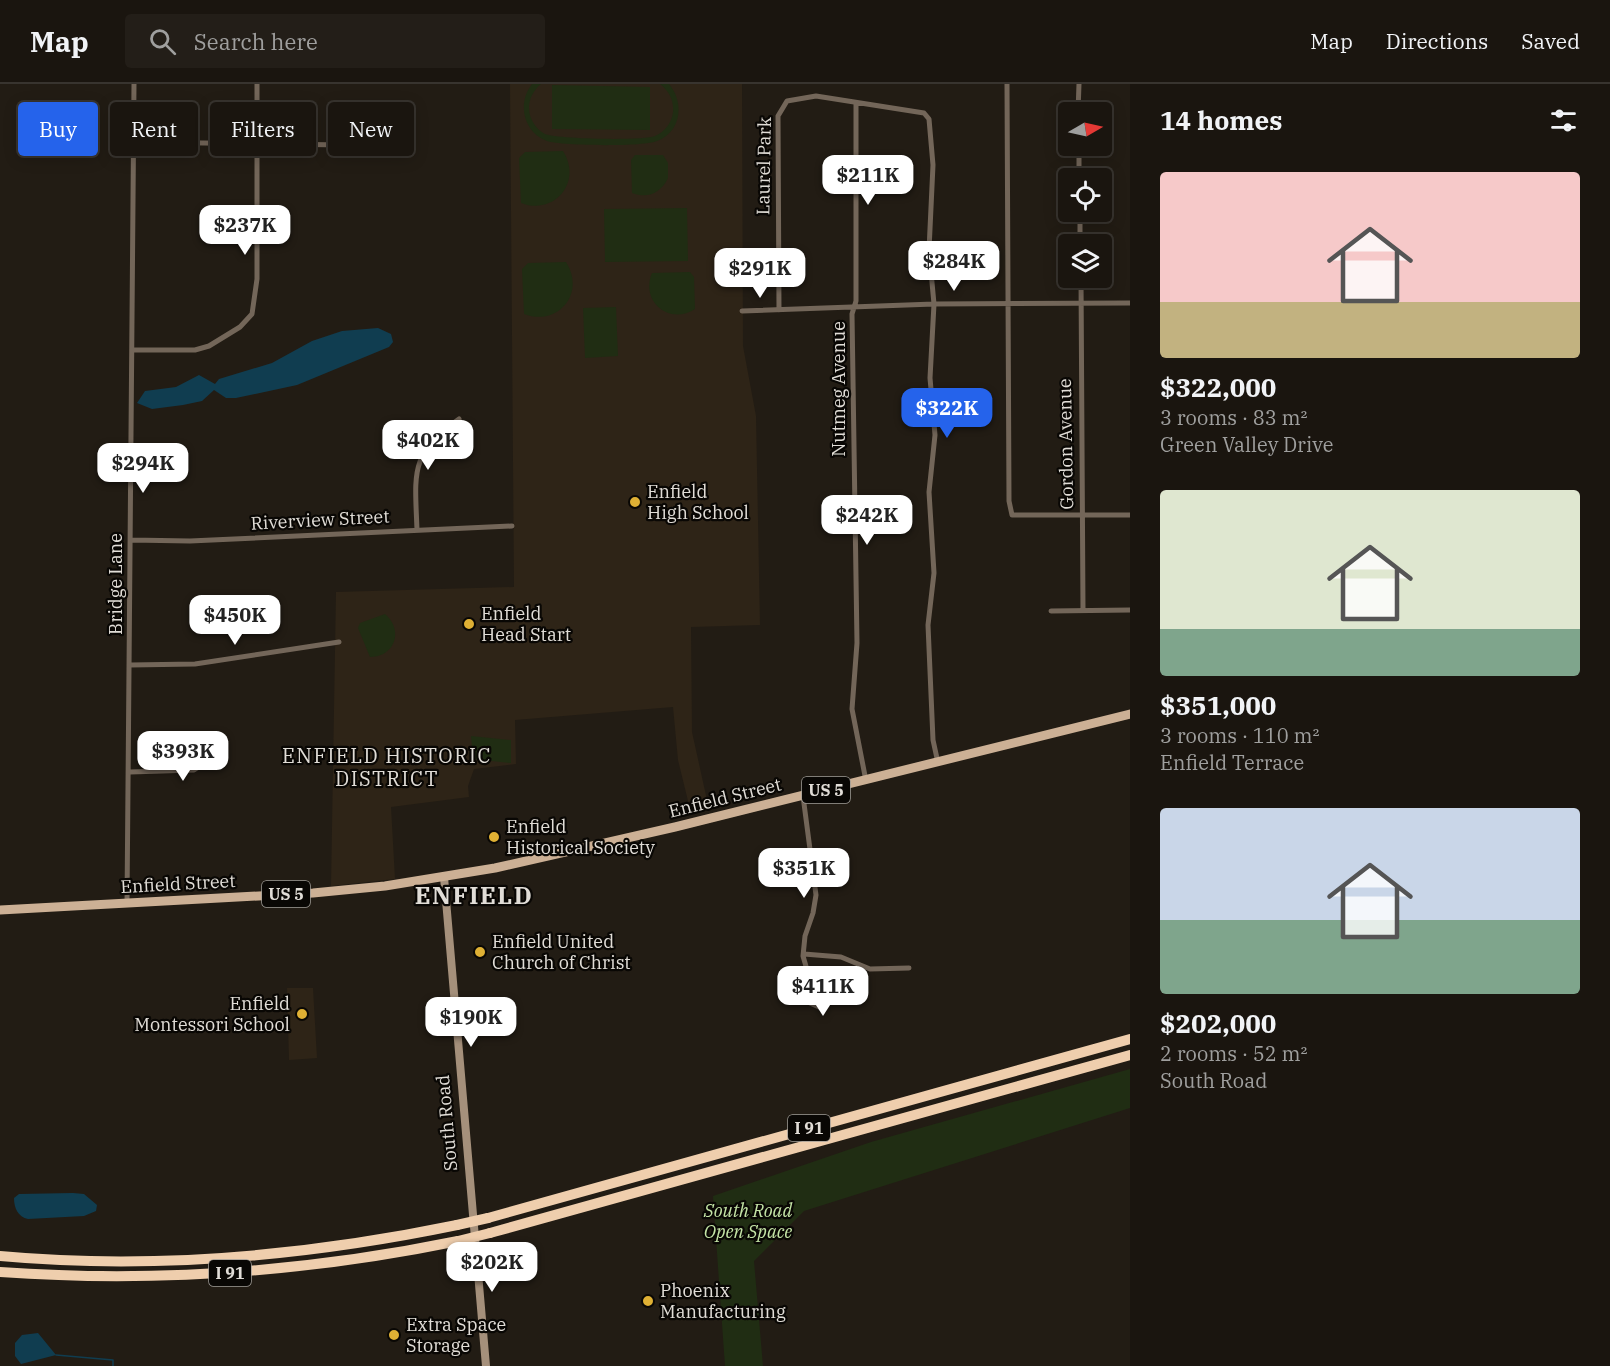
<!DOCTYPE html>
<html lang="en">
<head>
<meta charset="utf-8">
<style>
	:root { --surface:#1a150f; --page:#231e18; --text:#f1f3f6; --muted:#9f9f9e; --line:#38342f; --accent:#2563eb }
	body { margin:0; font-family:"IBM Plex Serif",serif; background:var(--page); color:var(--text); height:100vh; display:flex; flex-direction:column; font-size:22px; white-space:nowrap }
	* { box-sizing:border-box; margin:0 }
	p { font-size:20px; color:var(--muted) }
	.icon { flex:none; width:33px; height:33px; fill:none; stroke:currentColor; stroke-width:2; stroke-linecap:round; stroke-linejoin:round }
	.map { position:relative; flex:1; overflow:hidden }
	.sheet { display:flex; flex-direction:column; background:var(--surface); width:480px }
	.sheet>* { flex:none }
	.banner { position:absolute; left:18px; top:18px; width:570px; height:54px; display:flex; gap:12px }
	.needle { width:39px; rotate:81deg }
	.fabs { position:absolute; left:1058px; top:18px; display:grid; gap:12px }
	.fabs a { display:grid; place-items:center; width:54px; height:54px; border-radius:6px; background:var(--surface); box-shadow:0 3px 15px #0003,0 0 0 2px var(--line); font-size:30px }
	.price { position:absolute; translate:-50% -51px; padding:0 14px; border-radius:12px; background:#fff; color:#222; font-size:20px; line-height:39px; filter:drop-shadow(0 2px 3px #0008) }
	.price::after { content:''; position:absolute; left:50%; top:36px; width:18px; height:14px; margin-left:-9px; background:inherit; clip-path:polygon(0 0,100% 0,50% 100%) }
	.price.selected { background:var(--accent); color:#fff }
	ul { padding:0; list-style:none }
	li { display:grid; align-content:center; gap:12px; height:318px; padding:0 30px }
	li span { display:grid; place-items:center; height:186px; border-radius:6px; color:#555 }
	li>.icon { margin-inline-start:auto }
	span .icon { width:108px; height:108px; fill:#fffc; stroke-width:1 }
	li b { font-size:26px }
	h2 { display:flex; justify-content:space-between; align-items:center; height:72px; padding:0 30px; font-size:26px }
	.tag { padding:0 21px; border-radius:6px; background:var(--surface); box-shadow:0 3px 15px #0003,0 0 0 2px var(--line); font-size:21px; line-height:54px }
	.tag.selected { background:var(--accent); color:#fff }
	header { display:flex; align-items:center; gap:36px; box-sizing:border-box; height:84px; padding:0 30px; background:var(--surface); border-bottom:2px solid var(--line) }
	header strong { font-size:28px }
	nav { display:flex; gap:33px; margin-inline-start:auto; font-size:21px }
	.search { width:420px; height:54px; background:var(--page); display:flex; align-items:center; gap:15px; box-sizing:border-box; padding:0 21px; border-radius:6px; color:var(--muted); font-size:22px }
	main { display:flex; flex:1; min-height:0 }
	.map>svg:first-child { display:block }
	.built { fill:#2e2417 }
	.green { fill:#202d13 }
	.water { fill:#103d50 }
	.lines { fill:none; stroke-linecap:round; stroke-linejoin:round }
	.stream { stroke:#103d50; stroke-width:1.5 }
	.street { stroke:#736659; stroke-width:5 }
	.secondary { stroke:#a5907b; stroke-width:8 }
	.primary { stroke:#ccb095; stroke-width:9 }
	.highway { stroke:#efcead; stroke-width:10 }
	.highway-bridge { stroke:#efcead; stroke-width:10 }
	.poi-dot { fill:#dfb034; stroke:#090704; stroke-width:2 }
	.labels { text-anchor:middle; stroke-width:4.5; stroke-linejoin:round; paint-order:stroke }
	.shield { fill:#090704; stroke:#a09d98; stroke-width:1.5 }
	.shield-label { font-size:16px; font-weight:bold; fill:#e1ddd7 }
	.street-label { font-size:18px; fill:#e1ddd7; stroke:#090704 }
	.poi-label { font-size:18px; fill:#e1ddd7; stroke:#090704; text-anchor:start }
	.park-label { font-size:18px; font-style:italic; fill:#c4e4a6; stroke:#090704 }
	.neighbourhood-label { font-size:20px; letter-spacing:1.5px; fill:#e1ddd7; stroke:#090704 }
	.district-label { font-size:24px; font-weight:bold; letter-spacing:1.5px; fill:#e1ddd7; stroke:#090704 }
</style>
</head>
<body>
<header>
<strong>Map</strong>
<div class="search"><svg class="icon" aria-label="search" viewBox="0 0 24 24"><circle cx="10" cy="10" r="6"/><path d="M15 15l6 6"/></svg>Search here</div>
<nav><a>Map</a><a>Directions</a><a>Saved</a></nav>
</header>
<main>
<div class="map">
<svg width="1130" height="1282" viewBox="0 0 1130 1282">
	<rect width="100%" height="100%" fill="#221c14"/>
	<path class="built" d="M510 0H742L743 262 756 332 760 541 691 543 692 648 707 716 689 721 678 676 673 623 515 636 516 680 474 685 468 702 469 713 391 723 395 795 331 802 336 508 514 503Z
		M287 904H313L317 974 289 976Z"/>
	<path class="green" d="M532 0H541C534 6 529 14 529 24 529 35 536 45 545 50 556 55 643 57 655 52 665 48 672 38 673 28 674 16 669 7 660 0H669C685 19 681 48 657 57 644 63 561 62 547 57 523 48 517 19 532 0Z
		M552 1 650 3V46L552 45Z
		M563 67C583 98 554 132 521 119L519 74 525 68Z
		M635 71H663L668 79V94C661 109 648 115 632 109L631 76Z
		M687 124 688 177 605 178 604 125Z
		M566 178C586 209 558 243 524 230L522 185 528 179Z
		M690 188 694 193 695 225C669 242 640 217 652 189Z
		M616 223 618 272 585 274 583 224Z
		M385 530C404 546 395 573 370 573L358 544 360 539Z
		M471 652 511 656V679L473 675Z
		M1130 985V1024L804 1127 754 1177 763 1282H725L713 1112 871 1058Z"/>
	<path class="water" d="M378 244 391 250 393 258 389 263 297 301 236 314H226L214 306 202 317 183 321 152 325 137 319 145 307 176 303 199 291 215 300 219 295 272 279 312 257 342 247Z
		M73 1109 84 1110 97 1121 96 1127 84 1132 28 1135C18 1133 14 1124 14 1114L19 1110Z
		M38 1249 56 1271 21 1280 15 1272V1259L22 1251Z"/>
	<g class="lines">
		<path class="stream" d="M56 1271 113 1276V1282"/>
		<path class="street" d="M1007 0 1009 417 1012 431H1130
			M856 20V217L852 230 857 559 852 625 866 697
			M1078 28 1079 0
			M133 58 346 61 361 57 413 32
			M1079 62V94
			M1080 128V160
			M1081 194 1083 526
			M779 226 778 32 787 17 816 12 924 29 929 35 933 81 929 166 934 220 930 294 935 351 929 408 934 489 928 541 933 656 938 679
			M742 227 934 220 1130 219
			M132 266H195L209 262 240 243 252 230 257 195V0
			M417 446C415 389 409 370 459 335
			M131 456 190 457 512 442
			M1051 527 1130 526
			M130 581 195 580 339 558
			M130 688 194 686 222 668
			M803 712 816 811 813 829 805 852 803 872 814 910 810 919 819 923 823 914 814 910
			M127 819 134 0
			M804 870 841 873 870 885 909 884"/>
		<path class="secondary" d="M444 793 486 1282"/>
		<path class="primary" d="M0 826 313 809 385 802 495 784 675 743 1130 630"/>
		<path class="highway" d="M488 1134 1130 955
			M490 1149 1130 971
			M0 1172C152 1186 307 1172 457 1141
			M0 1188C154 1199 307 1188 458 1157"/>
		<path class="highway-bridge" d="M457 1141 488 1134
			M458 1157 490 1149"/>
	</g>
	<g class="poi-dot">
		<circle cx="635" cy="418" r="6"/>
		<circle cx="469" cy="540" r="6"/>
		<circle cx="494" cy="753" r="6"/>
		<circle cx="480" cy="868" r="6"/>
		<circle cx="302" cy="930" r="6"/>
		<circle cx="648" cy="1217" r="6"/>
		<circle cx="394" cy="1251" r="6"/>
	</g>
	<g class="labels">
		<g class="shield">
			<rect x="802" y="693" width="48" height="26" rx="4.5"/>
			<rect x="262" y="797" width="48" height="26" rx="4.5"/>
			<rect x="788" y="1031" width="42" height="26" rx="4.5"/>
			<rect x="209" y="1176" width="42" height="26" rx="4.5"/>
		</g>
		<g class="shield-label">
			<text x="826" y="712">US 5</text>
			<text x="286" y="816">US 5</text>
			<text x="809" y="1050">I 91</text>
			<text x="230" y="1195">I 91</text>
		</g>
		<g class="street-label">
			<text transform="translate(764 82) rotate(-89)" y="6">Laurel Park</text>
			<text transform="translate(839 305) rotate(-90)" y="6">Nutmeg Avenue</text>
			<text transform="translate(1066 360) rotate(-91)" y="6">Gordon Avenue</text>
			<text transform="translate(320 436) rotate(-3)" y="6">Riverview Street</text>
			<text transform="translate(116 500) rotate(-90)" y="6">Bridge Lane</text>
			<text transform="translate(725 714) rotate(-14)" y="6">Enfield Street</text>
			<text transform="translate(178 800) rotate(-3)" y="6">Enfield Street</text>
			<text transform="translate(447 1039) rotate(-95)" y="6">South Road</text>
		</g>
		<g class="poi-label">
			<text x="647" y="414">Enfield<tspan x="647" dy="21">High School</tspan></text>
			<text x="481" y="536">Enfield<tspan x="481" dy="21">Head Start</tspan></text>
			<text x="506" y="749">Enfield<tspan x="506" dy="21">Historical Society</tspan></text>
			<text x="492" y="864">Enfield United<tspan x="492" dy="21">Church of Christ</tspan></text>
			<text x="290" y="926" text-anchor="end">Enfield<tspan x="290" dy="21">Montessori School</tspan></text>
			<text x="660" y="1213">Phoenix<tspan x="660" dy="21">Manufacturing</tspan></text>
			<text x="406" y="1247">Extra Space<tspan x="406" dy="21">Storage</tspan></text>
		</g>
		<g class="park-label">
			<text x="748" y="1133">South Road<tspan x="748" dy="21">Open Space</tspan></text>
		</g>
		<g class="neighbourhood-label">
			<text x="387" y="679">ENFIELD HISTORIC<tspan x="387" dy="23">DISTRICT</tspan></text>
		</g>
		<g class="district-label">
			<text x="474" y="820">ENFIELD</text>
		</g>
	</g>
</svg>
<div class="fabs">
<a><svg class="needle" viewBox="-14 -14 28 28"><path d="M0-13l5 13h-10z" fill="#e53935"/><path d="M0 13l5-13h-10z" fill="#9f9f9e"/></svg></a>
<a><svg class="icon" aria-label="locate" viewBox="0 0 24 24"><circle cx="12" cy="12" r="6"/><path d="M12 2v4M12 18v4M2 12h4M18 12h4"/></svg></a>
<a><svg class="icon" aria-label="layers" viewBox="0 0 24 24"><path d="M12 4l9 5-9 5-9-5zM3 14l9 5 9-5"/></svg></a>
</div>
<b class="price" style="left:868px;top:122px">$211K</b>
<b class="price" style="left:245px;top:172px">$237K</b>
<b class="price" style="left:954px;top:208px">$284K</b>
<b class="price" style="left:760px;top:215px">$291K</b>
<b class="price selected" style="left:947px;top:355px">$322K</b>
<b class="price" style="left:428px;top:387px">$402K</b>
<b class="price" style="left:143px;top:410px">$294K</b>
<b class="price" style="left:867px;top:462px">$242K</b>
<b class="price" style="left:235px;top:562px">$450K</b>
<b class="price" style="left:183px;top:698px">$393K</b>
<b class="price" style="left:804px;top:815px">$351K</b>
<b class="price" style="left:823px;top:933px">$411K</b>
<b class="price" style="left:471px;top:964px">$190K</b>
<b class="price" style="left:492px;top:1209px">$202K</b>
<div class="banner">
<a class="tag selected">Buy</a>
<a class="tag">Rent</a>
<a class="tag">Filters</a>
<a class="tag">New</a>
</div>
</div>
<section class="sheet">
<h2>14 homes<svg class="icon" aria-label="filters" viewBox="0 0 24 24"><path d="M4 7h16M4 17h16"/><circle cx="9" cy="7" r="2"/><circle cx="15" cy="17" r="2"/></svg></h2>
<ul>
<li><span style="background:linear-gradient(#f6c9c9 70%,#c2b280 0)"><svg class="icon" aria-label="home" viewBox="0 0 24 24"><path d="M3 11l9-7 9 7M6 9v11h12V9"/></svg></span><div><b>$322,000</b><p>3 rooms · 83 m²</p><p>Green Valley Drive</p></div></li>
<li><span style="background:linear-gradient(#dfe7d0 75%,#7fa58c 0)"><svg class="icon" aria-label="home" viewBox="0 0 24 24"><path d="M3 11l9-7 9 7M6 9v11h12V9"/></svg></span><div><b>$351,000</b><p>3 rooms · 110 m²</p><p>Enfield Terrace</p></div></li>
<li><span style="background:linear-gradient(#c9d6e8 60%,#7fa58c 0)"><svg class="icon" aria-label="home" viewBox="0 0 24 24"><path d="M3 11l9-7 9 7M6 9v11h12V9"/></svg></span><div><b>$202,000</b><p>2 rooms · 52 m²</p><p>South Road</p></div></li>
</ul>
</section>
</main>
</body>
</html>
